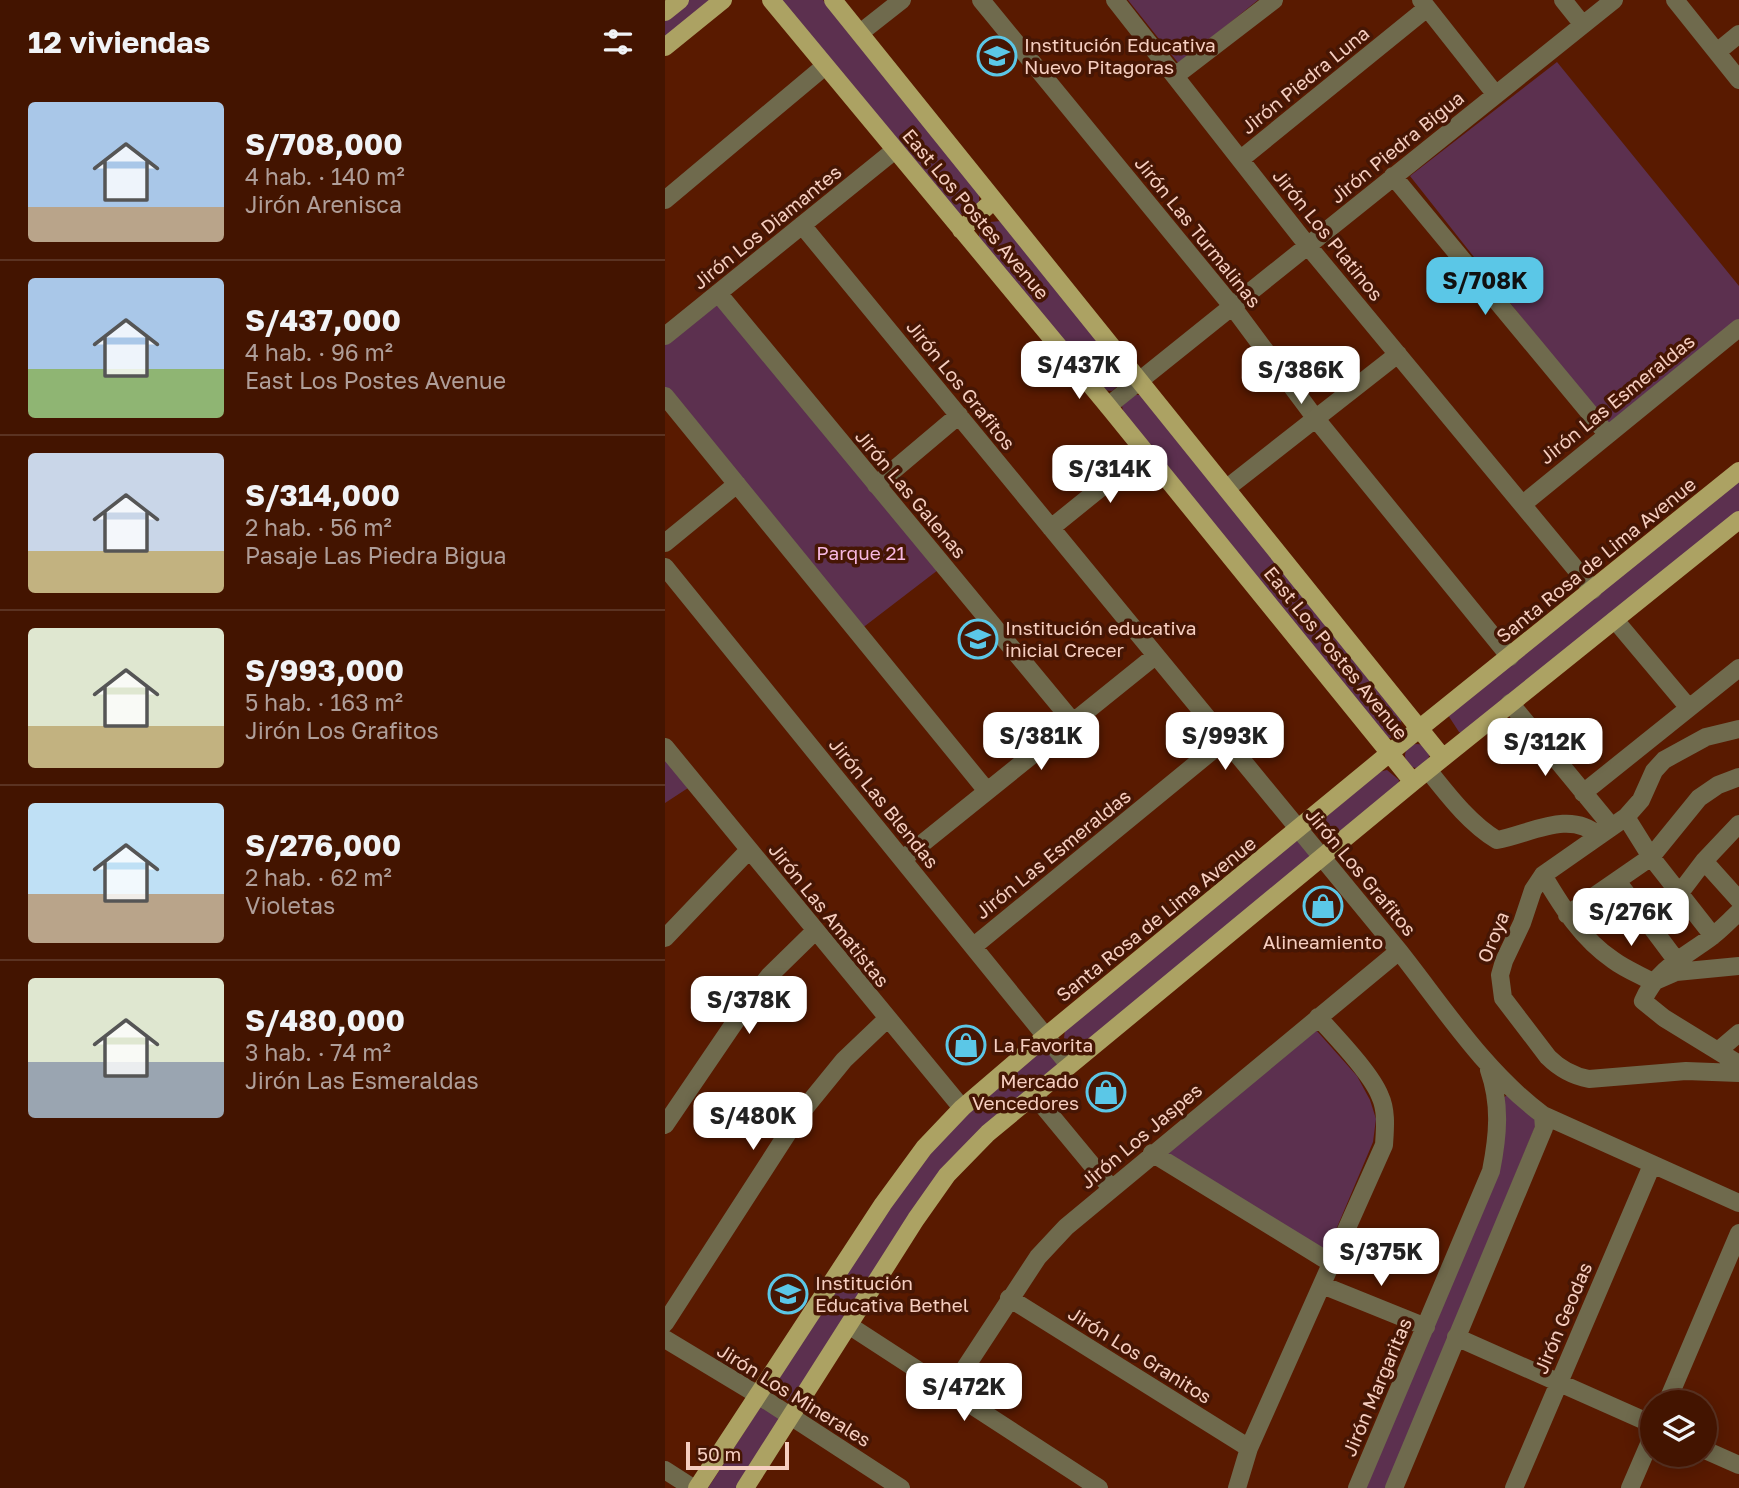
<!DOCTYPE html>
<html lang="es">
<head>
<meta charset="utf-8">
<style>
	:root { --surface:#431400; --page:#4d210f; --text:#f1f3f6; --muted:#af9e99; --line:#5b3322; --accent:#5bc7e7 }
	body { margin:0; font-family:"Golos Text",sans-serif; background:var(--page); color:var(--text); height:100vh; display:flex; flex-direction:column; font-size:26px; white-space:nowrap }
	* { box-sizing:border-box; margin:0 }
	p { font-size:23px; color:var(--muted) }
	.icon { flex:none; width:38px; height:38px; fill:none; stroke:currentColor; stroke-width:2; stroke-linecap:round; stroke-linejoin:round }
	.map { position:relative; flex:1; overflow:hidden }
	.details { display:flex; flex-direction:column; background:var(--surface); width:665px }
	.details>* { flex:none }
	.tools { position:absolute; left:975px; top:1390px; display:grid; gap:14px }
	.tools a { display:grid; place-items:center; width:77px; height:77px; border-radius:50%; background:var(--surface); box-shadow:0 4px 18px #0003,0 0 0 2px var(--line); font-size:35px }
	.scale { position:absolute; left:21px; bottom:18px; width:103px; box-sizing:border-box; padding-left:7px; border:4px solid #f6cec0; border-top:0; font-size:19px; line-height:24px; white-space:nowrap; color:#f6cec0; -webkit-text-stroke:5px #461604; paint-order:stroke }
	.price { position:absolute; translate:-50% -60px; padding:0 16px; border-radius:14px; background:#fff; color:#222; font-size:23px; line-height:46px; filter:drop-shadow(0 2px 4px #0008) }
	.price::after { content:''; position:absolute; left:50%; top:42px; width:21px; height:16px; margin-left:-10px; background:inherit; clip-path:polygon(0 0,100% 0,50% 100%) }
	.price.active { background:var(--accent); color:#111 }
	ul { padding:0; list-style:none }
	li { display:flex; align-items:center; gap:21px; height:175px; padding:0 28px }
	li+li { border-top:2px solid var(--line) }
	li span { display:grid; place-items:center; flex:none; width:196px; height:140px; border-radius:7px; color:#555 }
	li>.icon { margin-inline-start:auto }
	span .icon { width:84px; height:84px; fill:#fffc; stroke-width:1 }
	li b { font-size:30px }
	h2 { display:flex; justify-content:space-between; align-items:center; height:84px; padding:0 28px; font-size:30px }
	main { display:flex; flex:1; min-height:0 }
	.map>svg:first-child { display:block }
	.green { fill:#5c304f }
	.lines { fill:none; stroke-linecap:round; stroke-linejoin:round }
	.minor { stroke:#6f6a4d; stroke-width:18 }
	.major { stroke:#aca263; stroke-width:18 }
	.labels { text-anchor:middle; stroke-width:7; stroke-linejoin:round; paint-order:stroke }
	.poi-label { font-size:19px; fill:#f6cec0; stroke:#461604; text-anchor:start }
	.street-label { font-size:19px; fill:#f6cec0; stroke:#461604 }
	.park-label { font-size:19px; fill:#f7b8e1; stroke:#461604 }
</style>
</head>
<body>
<main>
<section class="details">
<h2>12 viviendas<svg class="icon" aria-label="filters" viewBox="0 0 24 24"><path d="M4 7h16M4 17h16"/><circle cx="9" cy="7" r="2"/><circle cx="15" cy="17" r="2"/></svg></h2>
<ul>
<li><span style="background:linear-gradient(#a9c7e8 75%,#b9a48a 0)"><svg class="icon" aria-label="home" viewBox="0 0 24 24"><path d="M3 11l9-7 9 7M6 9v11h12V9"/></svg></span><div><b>S/708,000</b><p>4 hab. · 140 m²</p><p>Jirón Arenisca</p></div></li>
<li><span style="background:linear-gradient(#a9c7e8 65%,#8fb573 0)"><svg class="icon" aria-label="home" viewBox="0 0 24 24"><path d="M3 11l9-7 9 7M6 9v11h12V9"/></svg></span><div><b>S/437,000</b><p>4 hab. · 96 m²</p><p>East Los Postes Avenue</p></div></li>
<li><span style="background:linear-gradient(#c9d6e8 70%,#c2b280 0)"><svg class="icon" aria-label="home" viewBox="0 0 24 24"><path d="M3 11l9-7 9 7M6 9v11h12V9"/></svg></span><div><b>S/314,000</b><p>2 hab. · 56 m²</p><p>Pasaje Las Piedra Bigua</p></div></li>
<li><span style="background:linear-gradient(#dfe7d0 70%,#c2b280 0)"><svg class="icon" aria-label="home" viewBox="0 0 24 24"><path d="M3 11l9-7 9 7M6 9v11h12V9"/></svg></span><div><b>S/993,000</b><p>5 hab. · 163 m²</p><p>Jirón Los Grafitos</p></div></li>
<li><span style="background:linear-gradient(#bfe0f5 65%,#b9a48a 0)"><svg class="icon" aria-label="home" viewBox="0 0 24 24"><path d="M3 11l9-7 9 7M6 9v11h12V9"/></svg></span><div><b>S/276,000</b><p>2 hab. · 62 m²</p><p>Violetas</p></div></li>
<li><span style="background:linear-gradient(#dfe7d0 60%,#9aa5b1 0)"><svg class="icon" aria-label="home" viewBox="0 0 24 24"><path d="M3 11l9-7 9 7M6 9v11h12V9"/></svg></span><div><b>S/480,000</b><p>3 hab. · 74 m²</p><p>Jirón Las Esmeraldas</p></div></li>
</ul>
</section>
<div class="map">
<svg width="1074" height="1488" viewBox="0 0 1074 1488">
	<rect width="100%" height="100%" fill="#591a00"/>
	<path class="green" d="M22 0H48L0 40V18Z
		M114 0H158L314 193V203L301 215 293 214Z
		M463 0H593L514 64Z
		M892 62 1074 286V323L944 428 745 176Z
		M336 221 459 371 458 381 447 391 438 390 314 241V233L325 222Z
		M51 301 273 570 196 629 0 390V344Z
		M467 395H476L736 720 737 729 726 738H720L459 415 457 406Z
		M1074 480V513L799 734 794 732 783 715Z
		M740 756a12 12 0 1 1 24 0a12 12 0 1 1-24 0Z
		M0 759 23 788 0 803Z
		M722 770 734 780 733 788 665 843 656 839 651 829 655 822 714 772Z
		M628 840C639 842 644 848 645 859L413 1052 408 1051 399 1038 400 1030Z
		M651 1030 692 1076 705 1100 711 1119 708 1142 662 1251 503 1157V1152Z
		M378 1048 387 1051 394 1062 393 1067 325 1123 124 1402 112 1392 110 1385 228 1201 285 1129Z
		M843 1095 863 1111 872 1122 722 1488H699L829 1176 837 1098Z
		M96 1406 117 1418 71 1488H43Z"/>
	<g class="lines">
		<path class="minor" d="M316 0 567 306 651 419 845 657
			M450 0 643 246 928 590
			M756 0 831 95
			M898 0 918 25
			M1010 0 1074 80
			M195 33 237 0
			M1052 52 1074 34
			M510 76 609 0
			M576 159 762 8
			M728 176 942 434
			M0 200 160 66
			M137 225 734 951C779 1008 819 1071 878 1115L1074 1203
			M53 293 408 722
			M0 336 230 150
			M0 396 322 791
			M443 406 949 0
			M211 485 294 415
			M562 488 733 354
			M858 504 1074 328
			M386 528 480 452
			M0 543 72 484
			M0 567 404 1065
			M950 620 1024 708
			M845 703 947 827
			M1074 729 1041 737 999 760 989 771 976 800 961 817 878 875 868 890 857 923 839 961 835 975 838 998 883 1057C894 1068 908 1076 924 1079L1021 1071 1074 1073
			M0 747 297 1108
			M763 770C783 795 804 823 832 840 865 834 905 809 934 836
			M918 793 1074 668
			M961 817 986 857 1048 936
			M238 859 490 656
			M1039 861 1074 900
			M878 875C897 907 917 939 948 960 960 969 975 975 988 982L1011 972 1074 966
			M952 881 1011 960
			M1014 894 1039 861 1074 824
			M1074 912C1065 920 1056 930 1045 938 1019 957 991 970 978 1001L999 1018 1074 1064
			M902 915 986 857 1034 798 1053 785 1074 777
			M0 938 84 850
			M309 946 559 741
			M1054 1050 1074 1033
			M369 1095 446 1188
			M0 1125 85 1000 104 976 150 931
			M487 1153 666 1263
			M657 1285 761 1327
			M344 1298 584 1448
			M0 1323 135 1114 179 1060 222 1019
			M185 1326 434 1488
			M791 1337 987 1424
			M0 1339 93 1395 236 1488
			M285 1391 373 1257 401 1227 734 951
			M1002 1402 1074 1233
			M1040 1450 1074 1465
			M0 1470 28 1488
			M572 1488 584 1448 719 1145C720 1129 722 1111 715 1096 706 1073 670 1036 653 1017
			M692 1488 826 1171C833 1136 836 1104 824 1070
			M729 1488 879 1128 878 1115
			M849 1488 987 1165
			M965 1488 987 1437"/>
		<path class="major" d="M106 0 443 406 748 782
			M168 0 778 758
			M0 12 15 0
			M0 47 58 0
			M296 230 329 200
			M32 1488 218 1204 259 1148 297 1108 381 1036 755 728 1074 471
			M80 1488 251 1219 282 1175 323 1133 748 782 1074 520"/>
	</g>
	<defs>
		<symbol id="school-ring" viewBox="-11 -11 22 22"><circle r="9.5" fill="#461604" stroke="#5bc7e7" stroke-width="1.5"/><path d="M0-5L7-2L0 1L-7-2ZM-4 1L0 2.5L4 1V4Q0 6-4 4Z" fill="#5bc7e7"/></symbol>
		<symbol id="shop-ring" viewBox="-11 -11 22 22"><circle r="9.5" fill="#461604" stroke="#5bc7e7" stroke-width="1.5"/><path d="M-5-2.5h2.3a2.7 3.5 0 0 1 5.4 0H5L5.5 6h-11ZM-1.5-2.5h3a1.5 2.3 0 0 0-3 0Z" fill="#5bc7e7"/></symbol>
	</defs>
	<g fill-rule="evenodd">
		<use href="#school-ring" x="310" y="34" width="44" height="44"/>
		<use href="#school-ring" x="291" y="617" width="44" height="44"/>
		<use href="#shop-ring" x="636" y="884" width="44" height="44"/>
		<use href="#shop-ring" x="279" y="1023" width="44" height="44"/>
		<use href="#shop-ring" x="419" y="1070" width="44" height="44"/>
		<use href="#school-ring" x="101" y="1272" width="44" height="44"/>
	</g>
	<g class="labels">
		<g class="poi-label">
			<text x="359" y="52">Institución Educativa<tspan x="359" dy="22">Nuevo Pitagoras</tspan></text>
			<text x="340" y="635">Institución educativa<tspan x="340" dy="22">inicial Crecer</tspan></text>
			<text x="658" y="949" text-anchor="middle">Alineamiento</text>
			<text x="328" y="1052">La Favorita</text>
			<text x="414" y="1088" text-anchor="end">Mercado<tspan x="414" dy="22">Vencedores</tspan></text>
			<text x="150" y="1290">Institución<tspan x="150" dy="22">Educativa Bethel</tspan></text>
		</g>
		<g class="street-label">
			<text transform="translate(640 80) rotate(-39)" y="7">Jirón Piedra Luna</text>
			<text transform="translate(732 147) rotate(-39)" y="7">Jirón Piedra Bigua</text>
			<text transform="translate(311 214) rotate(50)" y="7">East Los Postes Avenue</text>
			<text transform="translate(102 227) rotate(-39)" y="7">Jirón Los Diamantes</text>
			<text transform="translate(533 232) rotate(51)" y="7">Jirón Las Turmalinas</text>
			<text transform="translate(663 235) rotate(51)" y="7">Jirón Los Platinos</text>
			<text transform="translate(296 385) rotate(51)" y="7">Jirón Los Grafitos</text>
			<text transform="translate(952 399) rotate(-39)" y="7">Jirón Las Esmeraldas</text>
			<text transform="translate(246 494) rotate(50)" y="7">Jirón Las Galenas</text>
			<text transform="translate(931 560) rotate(-39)" y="7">Santa Rosa de Lima Avenue</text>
			<text transform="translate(671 653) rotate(51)" y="7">East Los Postes Avenue</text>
			<text transform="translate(219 803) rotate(51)" y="7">Jirón Las Blendas</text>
			<text transform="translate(388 854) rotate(-39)" y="7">Jirón Las Esmeraldas</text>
			<text transform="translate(696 872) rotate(50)" y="7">Jirón Los Grafitos</text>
			<text transform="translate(164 915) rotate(51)" y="7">Jirón Las Amatistas</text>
			<text transform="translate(491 919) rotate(-39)" y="7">Santa Rosa de Lima Avenue</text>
			<text transform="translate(828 937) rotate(-68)" y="7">Oroya</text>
			<text transform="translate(476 1136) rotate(-40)" y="7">Jirón Los Jaspes</text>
			<text transform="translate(898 1318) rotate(-67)" y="7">Jirón Geodas</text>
			<text transform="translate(475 1355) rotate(32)" y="7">Jirón Los Granitos</text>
			<text transform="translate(712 1387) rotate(-67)" y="7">Jirón Margaritas</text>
			<text transform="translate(129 1395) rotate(32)" y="7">Jirón Los Minerales</text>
		</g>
		<g class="park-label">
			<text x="196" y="560">Parque 21</text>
		</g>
	</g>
</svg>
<div class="tools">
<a><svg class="icon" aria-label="layers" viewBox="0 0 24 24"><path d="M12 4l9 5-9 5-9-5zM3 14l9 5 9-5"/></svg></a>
</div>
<div class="scale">50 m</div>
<b class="price active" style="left:820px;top:317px">S/708K</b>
<b class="price" style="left:414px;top:401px">S/437K</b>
<b class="price" style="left:636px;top:406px">S/386K</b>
<b class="price" style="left:445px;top:505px">S/314K</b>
<b class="price" style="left:376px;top:772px">S/381K</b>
<b class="price" style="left:560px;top:772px">S/993K</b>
<b class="price" style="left:880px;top:778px">S/312K</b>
<b class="price" style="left:966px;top:948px">S/276K</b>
<b class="price" style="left:84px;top:1036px">S/378K</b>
<b class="price" style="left:88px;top:1152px">S/480K</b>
<b class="price" style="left:716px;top:1288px">S/375K</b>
<b class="price" style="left:299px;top:1423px">S/472K</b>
</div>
</main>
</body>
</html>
